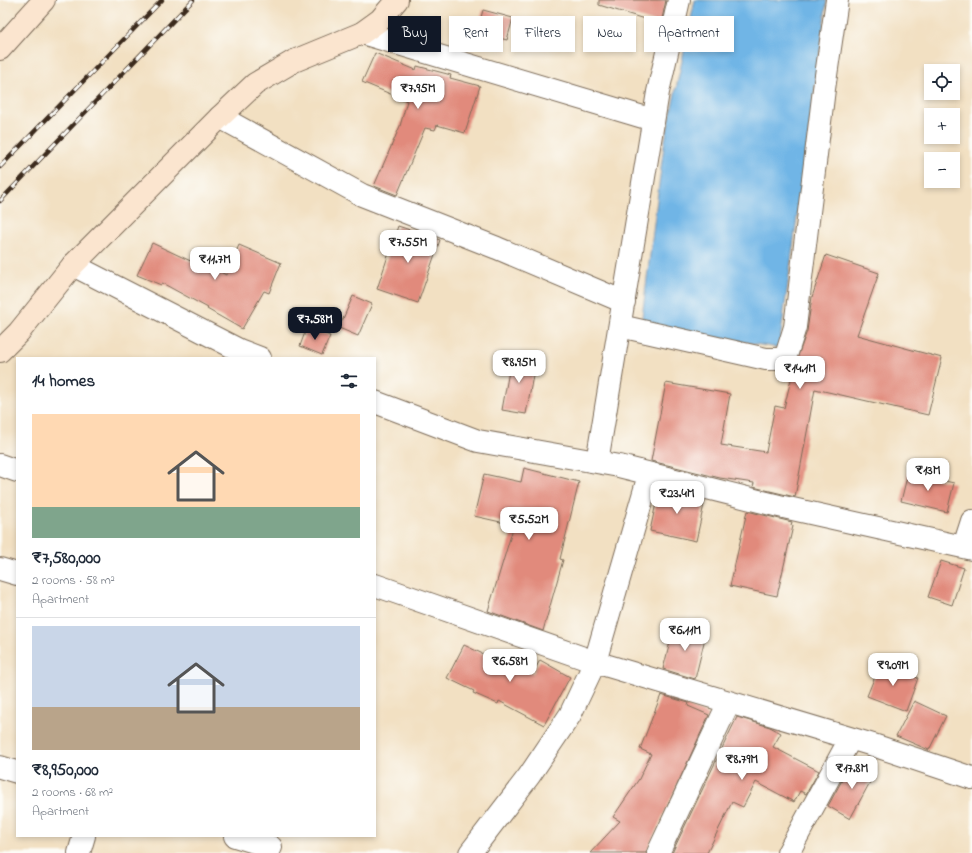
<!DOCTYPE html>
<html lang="en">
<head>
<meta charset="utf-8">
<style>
	:root { --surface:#fff; --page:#f2f2f3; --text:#1f2937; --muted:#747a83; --line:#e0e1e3; --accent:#111827 }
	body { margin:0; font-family:"Indie Flower",sans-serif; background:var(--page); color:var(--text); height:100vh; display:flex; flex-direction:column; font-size:15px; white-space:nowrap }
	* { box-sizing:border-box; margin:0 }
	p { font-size:13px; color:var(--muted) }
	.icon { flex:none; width:22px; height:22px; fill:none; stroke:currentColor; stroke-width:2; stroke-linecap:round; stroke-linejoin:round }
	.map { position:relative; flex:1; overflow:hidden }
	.drawer { position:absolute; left:16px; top:357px; width:360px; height:480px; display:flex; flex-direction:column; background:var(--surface); border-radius:0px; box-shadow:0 2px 6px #0003 }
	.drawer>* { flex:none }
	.guide { position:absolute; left:388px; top:16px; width:380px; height:36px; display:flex; gap:8px }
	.buttons { position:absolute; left:924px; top:64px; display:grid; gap:8px }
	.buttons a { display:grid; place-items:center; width:36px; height:36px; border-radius:0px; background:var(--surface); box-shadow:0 2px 6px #0003; font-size:20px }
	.price { position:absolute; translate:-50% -34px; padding:0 9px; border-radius:8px; background:#fff; color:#222; font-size:13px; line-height:26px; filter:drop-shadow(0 1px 2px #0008) }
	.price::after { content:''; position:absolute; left:50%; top:24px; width:12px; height:9px; margin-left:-6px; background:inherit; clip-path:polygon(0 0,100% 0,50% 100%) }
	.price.selected { background:var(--accent); color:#fff }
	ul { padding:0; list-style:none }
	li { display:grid; align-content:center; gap:8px; height:212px; padding:0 16px }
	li+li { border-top:1px solid var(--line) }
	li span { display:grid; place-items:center; height:124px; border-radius:0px; color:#555 }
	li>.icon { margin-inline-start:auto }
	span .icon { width:72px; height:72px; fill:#fffc; stroke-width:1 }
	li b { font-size:17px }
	h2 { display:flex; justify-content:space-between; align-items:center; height:48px; padding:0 16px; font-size:17px }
	.tag { padding:0 14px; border-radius:0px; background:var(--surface); box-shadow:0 2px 6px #0003; font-size:14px; line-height:36px }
	.tag.selected { background:var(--accent); color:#fff }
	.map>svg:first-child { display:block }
	.water { fill:#70b5e6; stroke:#567082 }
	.building { fill:#e18a7b }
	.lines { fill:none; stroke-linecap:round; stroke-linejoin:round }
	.street-casing { stroke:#7b6a57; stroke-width:24 }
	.secondary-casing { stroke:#7b6a57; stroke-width:24 }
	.street { stroke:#fff; stroke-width:22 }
	.secondary { stroke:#fbe5cf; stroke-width:22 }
	.rail-casing { stroke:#3b2a1e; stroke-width:4.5 }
	.rail { stroke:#fdfcf7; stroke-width:3; stroke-dasharray:9; stroke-linecap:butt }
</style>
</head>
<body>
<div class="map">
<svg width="972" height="853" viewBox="0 0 972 853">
	<rect width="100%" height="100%" fill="#fdfcf7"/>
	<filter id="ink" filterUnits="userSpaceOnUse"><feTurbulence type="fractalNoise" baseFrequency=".025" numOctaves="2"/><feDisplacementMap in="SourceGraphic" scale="8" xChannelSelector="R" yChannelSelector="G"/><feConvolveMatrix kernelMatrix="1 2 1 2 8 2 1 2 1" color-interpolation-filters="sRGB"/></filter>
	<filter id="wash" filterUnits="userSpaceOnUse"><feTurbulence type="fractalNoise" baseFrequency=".012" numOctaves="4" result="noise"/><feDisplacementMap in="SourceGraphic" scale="16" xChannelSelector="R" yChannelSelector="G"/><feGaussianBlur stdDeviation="0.9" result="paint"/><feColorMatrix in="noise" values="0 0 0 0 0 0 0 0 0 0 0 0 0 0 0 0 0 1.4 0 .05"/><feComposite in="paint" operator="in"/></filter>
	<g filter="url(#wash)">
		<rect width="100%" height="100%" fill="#f2e0c2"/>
		<path class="water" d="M695 0H827L779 348 641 325 664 145Z"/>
		<g id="blocks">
			<path class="building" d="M599 0H666L661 24 599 5Z
				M483 10 513 18 507 40 477 32Z
				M375 53 416 70 417 66 451 75 450 78 480 86 465 133 437 125 435 130 425 128 397 195 374 186 400 126 407 101 362 82Z
				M398 226 440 240 418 303 377 289Z
				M152 243 197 264 199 260 226 275 239 245 281 263 269 293 264 291 242 329 207 309 208 308 162 283 161 285 137 275Z
				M826 255 879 273 857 335 942 358 928 415 815 389 795 497 753 487 754 483 720 478 651 461 666 383 730 394 721 445 766 452 775 406 784 408 794 367 807 331 812 297Z
				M353 296 372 304 358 336 339 328Z
				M307 327 330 336 322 355 300 346Z
				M512 354 536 359 526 414 502 410Z
				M524 468 579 482 560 559 563 560 543 631 488 611 514 525 474 516 484 474 521 482Z
				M908 473 954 483 947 512 901 501Z
				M659 489 705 500 696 541 650 531Z
				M747 511 792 522 791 525 793 526 777 596 730 586Z
				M941 561 964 568 952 605 928 597Z
				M674 627 706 634 695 679 663 669Z
				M464 645 502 663 503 661 533 673 540 660 570 677 544 725 499 701 498 704 473 693 474 691 447 678Z
				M880 664 918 678 906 711 867 696Z
				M661 695 689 703 688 706 709 715 646 853H590L620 821 613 817 639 779 651 754 640 749Z
				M914 701 946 716 929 750 896 736Z
				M737 717 770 727 781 733 773 747 819 771 806 794 800 791 794 802 756 782 743 807 732 802 707 853H672Z
				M853 760 875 773 850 819 828 806Z"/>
		</g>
	</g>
	<g filter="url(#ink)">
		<use href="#blocks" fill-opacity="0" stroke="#7b6a57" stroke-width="1"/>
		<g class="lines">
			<defs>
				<path id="street" d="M362 33 653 120
					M220 117 362 195 497 248 624 302
					M73 265 239 350 260 358
					M620 326 766 359H785L795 327 824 89 837 0
					M375 402 478 441 619 466 779 506 972 549
					M597 462 658 92 679 0
					M0 465 17 471
					M964 546 972 521
					M0 569 17 574
					M375 585 595 662 873 745 972 778
					M0 767 17 772
					M235 836 271 847 268 853
					M79 853 84 836
					M470 853 529 776 570 715 595 662 649 475
					M658 853 729 702
					M788 853 850 739"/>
				<path id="secondary" d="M0 49 44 0
					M0 351 19 332 73 265 220 117 255 84 294 61 362 33 380 20 397 0"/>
			</defs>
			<use href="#street" class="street-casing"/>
			<use href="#secondary" class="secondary-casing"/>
			<use href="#street" class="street"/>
			<use href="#secondary" class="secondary"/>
			<defs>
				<path id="rail" d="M0 167 162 0
					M0 201 193 0"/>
			</defs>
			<use href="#rail" class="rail-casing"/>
			<use href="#rail" class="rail"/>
		</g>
	</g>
</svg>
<div class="buttons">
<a><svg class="icon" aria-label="locate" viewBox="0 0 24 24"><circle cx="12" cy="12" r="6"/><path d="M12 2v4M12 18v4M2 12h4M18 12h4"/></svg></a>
<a>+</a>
<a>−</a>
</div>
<b class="price" style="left:418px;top:110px">₹7.95M</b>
<b class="price" style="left:408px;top:264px">₹7.55M</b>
<b class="price" style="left:215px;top:281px">₹11.7M</b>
<b class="price selected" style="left:315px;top:341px">₹7.58M</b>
<b class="price" style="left:519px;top:384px">₹8.95M</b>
<b class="price" style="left:800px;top:390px">₹14.1M</b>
<b class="price" style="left:928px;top:492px">₹13M</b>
<b class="price" style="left:677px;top:515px">₹23.4M</b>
<b class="price" style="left:529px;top:541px">₹5.52M</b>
<b class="price" style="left:685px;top:652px">₹6.11M</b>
<b class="price" style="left:510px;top:683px">₹6.58M</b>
<b class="price" style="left:893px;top:687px">₹9.09M</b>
<b class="price" style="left:742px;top:781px">₹8.79M</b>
<b class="price" style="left:852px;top:790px">₹17.8M</b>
<div class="guide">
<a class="tag selected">Buy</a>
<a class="tag">Rent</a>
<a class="tag">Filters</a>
<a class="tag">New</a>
<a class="tag">Apartment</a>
</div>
<section class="drawer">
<h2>14 homes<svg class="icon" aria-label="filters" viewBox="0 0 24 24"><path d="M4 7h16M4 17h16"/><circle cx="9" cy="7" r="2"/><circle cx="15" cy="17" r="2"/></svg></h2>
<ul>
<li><span style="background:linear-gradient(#ffd9b3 75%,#7fa58c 0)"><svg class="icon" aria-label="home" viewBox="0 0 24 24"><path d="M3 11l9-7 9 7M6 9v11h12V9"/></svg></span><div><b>₹7,580,000</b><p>2 rooms · 58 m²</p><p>Apartment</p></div></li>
<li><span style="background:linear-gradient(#c9d6e8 65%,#b9a48a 0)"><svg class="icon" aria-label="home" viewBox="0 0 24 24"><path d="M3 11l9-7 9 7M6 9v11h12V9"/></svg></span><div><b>₹8,950,000</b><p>2 rooms · 68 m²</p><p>Apartment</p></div></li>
</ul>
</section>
</div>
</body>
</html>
